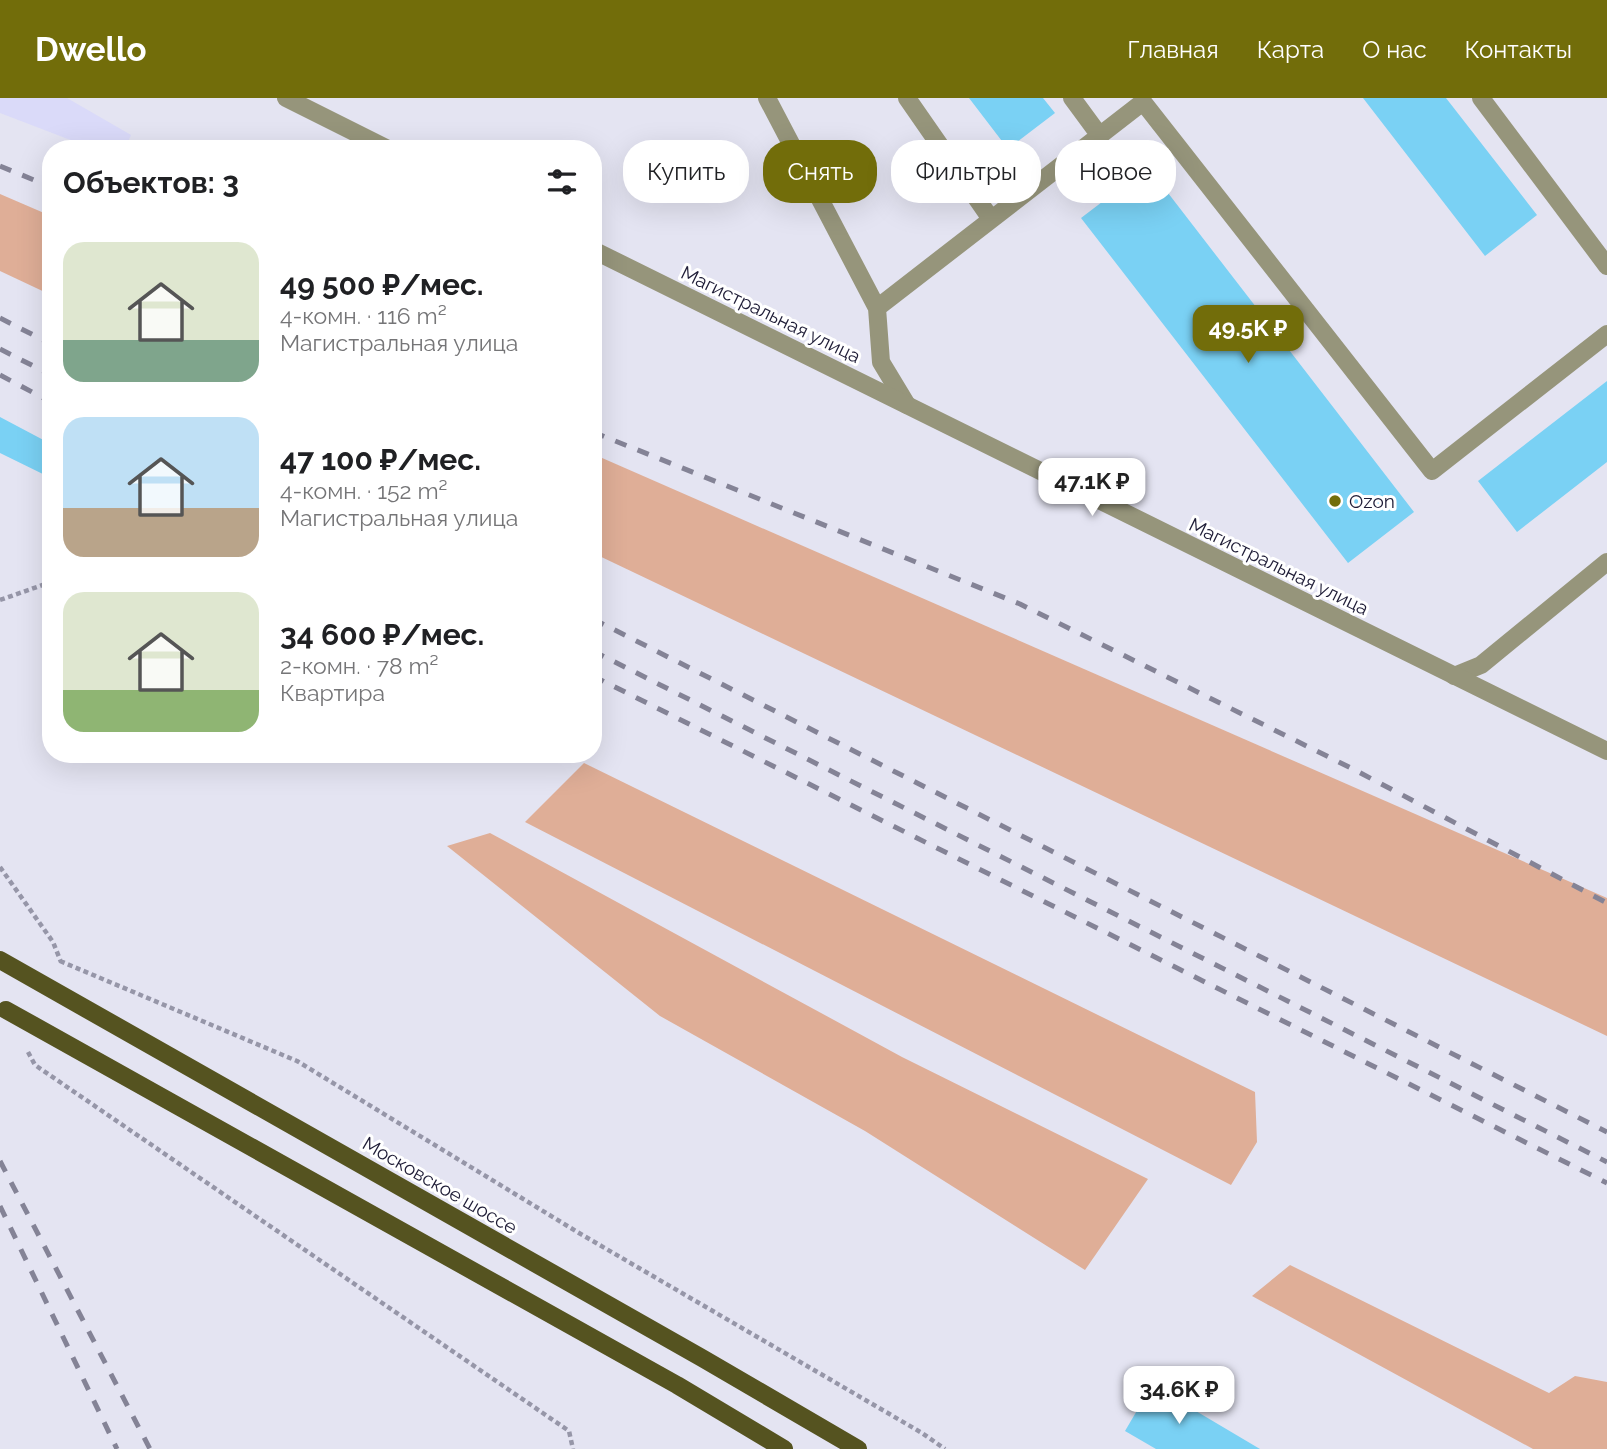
<!DOCTYPE html>
<html lang="ru">
<head>
<meta charset="utf-8">
<style>
	:root { --surface:#fff; --page:#f6f6f6; --text:#202124; --muted:#757577; --accent:#726d0a }
	body { margin:0; font-family:Raleway,sans-serif; background:var(--page); color:var(--text); height:100vh; display:flex; flex-direction:column; font-size:26px; white-space:nowrap }
	* { box-sizing:border-box; margin:0 }
	p { font-size:23px; color:var(--muted) }
	.icon { flex:none; width:38px; height:38px; fill:none; stroke:currentColor; stroke-width:2; stroke-linecap:round; stroke-linejoin:round }
	.map { position:relative; flex:1; overflow:hidden }
	.details { position:absolute; left:42px; top:42px; width:560px; height:623px; display:flex; flex-direction:column; background:var(--surface); border-radius:28px; box-shadow:0 7px 28px #0002 }
	.details>* { flex:none }
	.guide { position:absolute; left:623px; top:42px; width:665px; height:63px; display:flex; gap:14px }
	.price { position:absolute; translate:-50% -60px; padding:0 16px; border-radius:14px; background:#fff; color:#222; font-size:23px; line-height:46px; filter:drop-shadow(0 2px 4px #0008) }
	.price::after { content:''; position:absolute; left:50%; top:42px; width:21px; height:16px; margin-left:-10px; background:inherit; clip-path:polygon(0 0,100% 0,50% 100%) }
	.price.selected { background:var(--accent); color:#fff }
	ul { padding:0; list-style:none }
	li { display:flex; align-items:center; gap:21px; height:175px; padding:0 21px }
	li span { display:grid; place-items:center; flex:none; width:196px; height:140px; border-radius:21px; color:#555 }
	li>.icon { margin-inline-start:auto }
	span .icon { width:84px; height:84px; fill:#fffc; stroke-width:1 }
	li b { font-size:30px }
	h2 { display:flex; justify-content:space-between; align-items:center; height:84px; padding:0 21px; font-size:30px }
	.tag { padding:0 24px; border-radius:28px; background:var(--surface); box-shadow:0 7px 28px #0002; font-size:24px; line-height:63px }
	.tag.selected { background:var(--accent); color:#fff }
	header { display:flex; align-items:center; gap:42px; box-sizing:border-box; height:98px; padding:0 35px; background:var(--accent); color:#fff }
	header strong { font-size:33px }
	nav { display:flex; gap:38px; margin-inline-start:auto; font-size:24px }
	.map>svg:first-child { display:block }
	.built { fill:#dadaf9 }
	.green { fill:#dfae97 }
	.building { fill:#7ad1f4 }
	.lines { fill:none; stroke-linecap:round; stroke-linejoin:round }
	.path { stroke:#9696a8; stroke-width:4.5; stroke-dasharray:5 3.5; stroke-linecap:butt }
	.service { stroke:#96957b; stroke-width:18 }
	.tertiary { stroke:#96957b; stroke-width:18 }
	.primary { stroke:#555320; stroke-width:18 }
	.rail { stroke:#848396; stroke-width:5; stroke-dasharray:12 12; stroke-linecap:butt }
	.poi-dot { fill:#726d0a; stroke:#fff; stroke-width:2.5 }
	.labels { text-anchor:middle; stroke-width:6; stroke-linejoin:round; paint-order:stroke }
	.street-label { font-size:19px; fill:#1e1c36; stroke:#fff }
	.poi-label { font-size:19px; fill:#1e1c36; stroke:#fff; text-anchor:start }
</style>
</head>
<body>
<header>
<strong>Dwello</strong>
<nav><a>Главная</a><a>Карта</a><a>О нас</a><a>Контакты</a></nav>
</header>
<div class="map">
<svg width="1607" height="1351" viewBox="0 0 1607 1351">
	<rect width="100%" height="100%" fill="#e4e4f2"/>
	<path class="built" d="M0 0H67L131 37 125 51H94L0 15Z"/>
	<path class="green" d="M0 96 51 118V197L0 173Z
		M593 356 1607 800V938L593 455Z
		M584 665 1255 994 1257 1044 1231 1087 525 724Z
		M490 735 902 959 1148 1081 1085 1172 865 1033 660 918 447 748Z
		M1290 1167 1549 1295 1575 1278 1607 1284V1351H1533L1252 1198Z"/>
	<path class="building" d="M969 0H1043L1055 15 1008 51Z
		M1363 0H1446L1537 117 1485 158Z
		M1148 69 1414 414 1348 465 1081 120Z
		M1607 283V364L1517 434 1478 383Z
		M0 319 51 346V380L0 355Z
		M1152 1287 1260 1351H1156L1125 1333Z"/>
	<g class="lines">
		<path class="path" d="M0 502 51 484
			M0 769 53 844 61 864
			M60 863 297 963 579 1135 922 1335 945 1351
			M28 954 35 967 569 1333 573 1351"/>
		<path class="service" d="M767 0 877 210
			M907 0 991 121
			M1072 0 1100 38
			M1481 0 1607 168
			M907 307 881 264 877 210 1143 4 1432 373 1607 236
			M1454 578 1481 567 1607 464"/>
		<path class="tertiary" d="M286 0 388 51
			M593 152 1607 653"/>
		<path class="primary" d="M0 862 702 1260 858 1351
			M6 912 677 1287 784 1351"/>
		<path class="rail" d="M0 68 51 89
			M0 220 51 246
			M0 251 51 277
			M0 277 51 304
			M593 334 1020 506 1353 671 1607 805
			M593 521 1607 1034
			M593 553 1607 1064
			M593 578 1607 1085
			M0 1063 150 1351
			M0 1108 117 1351"/>
	</g>
	<circle class="poi-dot" cx="1335" cy="403" r="7"/>
	<g class="labels">
		<g class="street-label">
			<text transform="translate(771 216) rotate(26)" y="7">Магистральная улица</text>
			<text transform="translate(1279 468) rotate(26)" y="7">Магистральная улица</text>
			<text transform="translate(440 1087) rotate(30)" y="7">Московское шоссе</text>
		</g>
		<g class="poi-label">
			<text x="1349" y="410">Ozon</text>
		</g>
	</g>
</svg>
<b class="price selected" style="left:1248px;top:267px">49.5K ₽</b>
<b class="price" style="left:1092px;top:420px">47.1K ₽</b>
<b class="price" style="left:1179px;top:1328px">34.6K ₽</b>
<div class="guide">
<a class="tag">Купить</a>
<a class="tag selected">Снять</a>
<a class="tag">Фильтры</a>
<a class="tag">Новое</a>
</div>
<section class="details">
<h2>Объектов: 3<svg class="icon" aria-label="filters" viewBox="0 0 24 24"><path d="M4 7h16M4 17h16"/><circle cx="9" cy="7" r="2"/><circle cx="15" cy="17" r="2"/></svg></h2>
<ul>
<li><span style="background:linear-gradient(#dfe7d0 70%,#7fa58c 0)"><svg class="icon" aria-label="home" viewBox="0 0 24 24"><path d="M3 11l9-7 9 7M6 9v11h12V9"/></svg></span><div><b>49 500 ₽/мес.</b><p>4-комн. · 116 m²</p><p>Магистральная улица</p></div></li>
<li><span style="background:linear-gradient(#bfe0f5 65%,#b9a48a 0)"><svg class="icon" aria-label="home" viewBox="0 0 24 24"><path d="M3 11l9-7 9 7M6 9v11h12V9"/></svg></span><div><b>47 100 ₽/мес.</b><p>4-комн. · 152 m²</p><p>Магистральная улица</p></div></li>
<li><span style="background:linear-gradient(#dfe7d0 70%,#8fb573 0)"><svg class="icon" aria-label="home" viewBox="0 0 24 24"><path d="M3 11l9-7 9 7M6 9v11h12V9"/></svg></span><div><b>34 600 ₽/мес.</b><p>2-комн. · 78 m²</p><p>Квартира</p></div></li>
</ul>
</section>
</div>
</body>
</html>
